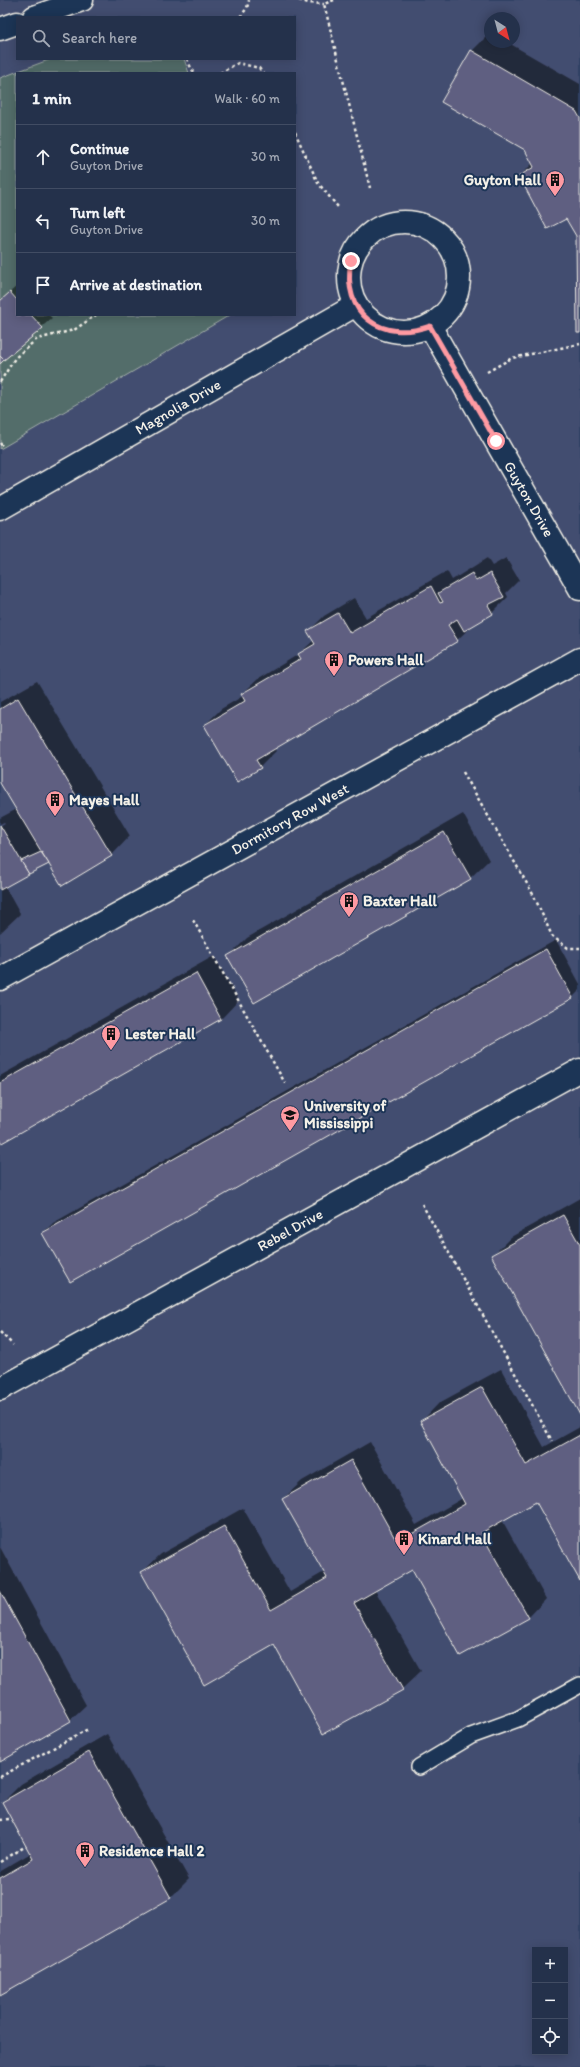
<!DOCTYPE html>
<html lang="en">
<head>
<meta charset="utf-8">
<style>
  :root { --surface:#24314b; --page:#2c3952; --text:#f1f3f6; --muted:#a3a9b5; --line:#414c63 }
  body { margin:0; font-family:Itim,sans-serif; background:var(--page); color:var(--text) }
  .controls { position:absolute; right:12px; bottom:12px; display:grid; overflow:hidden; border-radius:0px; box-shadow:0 2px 10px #0003 }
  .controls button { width:36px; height:36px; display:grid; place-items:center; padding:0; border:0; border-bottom:1px solid var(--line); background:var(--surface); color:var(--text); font:20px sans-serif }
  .compass { position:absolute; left:484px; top:12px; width:36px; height:36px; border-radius:50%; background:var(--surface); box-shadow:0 2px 10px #0003; rotate:144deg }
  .stop { position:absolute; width:12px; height:12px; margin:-9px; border:3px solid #ff9aa2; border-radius:50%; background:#fff }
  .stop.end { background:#ff9aa2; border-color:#fff; box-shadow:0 1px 4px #0008 }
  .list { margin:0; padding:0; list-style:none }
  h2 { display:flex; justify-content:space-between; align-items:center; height:52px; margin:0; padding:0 16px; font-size:17px }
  h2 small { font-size:13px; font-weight:400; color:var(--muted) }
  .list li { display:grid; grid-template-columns:26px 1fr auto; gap:12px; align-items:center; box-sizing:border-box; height:64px; padding:0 16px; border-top:1px solid var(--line) }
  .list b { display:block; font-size:15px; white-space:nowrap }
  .list p { margin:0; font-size:13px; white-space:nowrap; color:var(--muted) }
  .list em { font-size:13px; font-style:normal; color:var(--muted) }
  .icon { flex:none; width:22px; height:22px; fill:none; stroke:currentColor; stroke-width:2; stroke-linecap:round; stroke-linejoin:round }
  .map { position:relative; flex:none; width:580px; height:2067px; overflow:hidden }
  .search { position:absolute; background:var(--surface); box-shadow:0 2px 10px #0003; left:16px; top:16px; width:280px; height:44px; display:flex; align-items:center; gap:10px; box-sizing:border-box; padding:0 14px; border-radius:0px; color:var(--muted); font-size:15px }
  .panel { position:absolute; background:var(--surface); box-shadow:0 2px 10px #0003; left:16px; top:72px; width:280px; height:244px; border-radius:0px }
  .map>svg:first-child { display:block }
</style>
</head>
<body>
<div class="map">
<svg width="580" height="2067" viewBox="0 0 580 2067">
  <rect width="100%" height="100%" fill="#304164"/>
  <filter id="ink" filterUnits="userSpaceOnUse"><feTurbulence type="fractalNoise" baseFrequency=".025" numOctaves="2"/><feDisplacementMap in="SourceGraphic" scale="8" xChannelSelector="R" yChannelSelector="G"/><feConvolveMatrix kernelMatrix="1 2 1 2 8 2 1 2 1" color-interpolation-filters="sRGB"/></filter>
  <g filter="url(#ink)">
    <path fill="#424d6f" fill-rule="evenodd" d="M0,0H580V2067H0ZM17,17H295V59H17ZM490,18H514V42H490ZM17,73H295V315H17ZM535,1950H565V2052H535Z"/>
    <polygon fill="#536d6b" stroke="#a4afaa" points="51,59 184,59 189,73 17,73 17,315 230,315 0,449 0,78"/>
    <g fill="#0007">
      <polygon points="490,33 490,42 507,42 580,84 580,332 577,236 566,217 520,176 533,163 472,51"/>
      <polygon points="17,286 17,315 49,315 52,318 0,363 0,301"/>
      <polygon points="487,558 492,566 506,558 519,580 506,593 508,597 492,613 473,625 457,640 274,748 276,751 260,767 237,780 205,725 221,709 243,696 242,694 258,679 299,654 314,640 309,631 324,616 354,598 366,618 447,571 452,580"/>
      <polygon points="37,681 130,836 112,855 62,885 49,862 5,887 20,914 0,933 0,826 5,823 4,822 0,824 0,818 17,809 0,781 0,702"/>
      <polygon points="463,814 489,860 470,878 228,957 247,938"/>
      <polygon points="556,940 580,984 580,990 573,997 70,1280 43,1233 53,1223"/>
      <polygon points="214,956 239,1000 221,1019 0,1143 0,1076"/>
      <polygon points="580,1198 580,1413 492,1256 511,1237"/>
      <polygon points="501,1369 544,1447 580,1427 580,1579 536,1500 502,1520 546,1599 528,1618 413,1569 375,1590 421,1671 402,1689 274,1644 142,1572 161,1554 243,1508 290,1592 324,1572 283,1499 302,1481 370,1442 416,1525 463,1498 421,1422 439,1403"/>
      <polygon points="0,1547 86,1705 70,1720 0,1761"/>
      <polygon points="107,1734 189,1879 171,1897 0,1994 0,1871 31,1853 3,1802 21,1784"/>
    </g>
    <g fill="#5e5e81" stroke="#f4f1e8">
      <polygon points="471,50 576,111 580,118 580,333 577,333 576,236 566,219 547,229 519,176 534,167 525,150 441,102"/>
      <polygon points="10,292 17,300 17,315 31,315 43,328 4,360 0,356 0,301"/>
      <polygon points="0,356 4,360 0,364"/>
      <polygon points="472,573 476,581 490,573 504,597 488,605 493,614 464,631 457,619 448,625 458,641 256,760 261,768 237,782 204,725 245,701 241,694 301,659 298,654 315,644 307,631 338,613 350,633 431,586 440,603 443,602 438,593"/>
      <polygon points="18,698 112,856 62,886 0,783 0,709"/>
      <polygon points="0,825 29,874 0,890"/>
      <polygon points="444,832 471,879 254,1003 227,956"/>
      <polygon points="41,852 49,864 29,874 21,861"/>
      <polygon points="546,949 573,998 70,1282 42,1233"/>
      <polygon points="196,973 221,1019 0,1144 0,1083"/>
      <polygon points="563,1215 580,1245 580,1415 491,1255"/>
      <polygon points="482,1387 526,1465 580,1435 580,1581 536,1502 481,1533 529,1618 460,1656 412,1570 354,1603 403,1690 323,1734 274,1645 204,1685 141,1572 224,1526 271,1610 327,1578 282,1499 351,1460 397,1542 465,1504 420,1421"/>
      <polygon points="0,1591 71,1721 0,1762"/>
      <polygon points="89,1752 171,1898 0,1995 0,1878 33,1859 2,1802"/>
    </g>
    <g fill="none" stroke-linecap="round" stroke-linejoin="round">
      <defs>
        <polyline id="lane" points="419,1767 471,1736 518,1719 580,1685"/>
        <g id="street">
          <circle cx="404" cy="277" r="55"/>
          <polyline points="430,326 580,589"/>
          <polyline points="0,509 356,305"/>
          <polyline points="0,979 580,659"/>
          <polyline points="0,1389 580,1070"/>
        </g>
        <g id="secondary">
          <polyline points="34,17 82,0"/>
          <polyline points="0,29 17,23"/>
        </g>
      </defs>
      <use href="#lane" stroke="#f4f1e8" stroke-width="18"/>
      <use href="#street" stroke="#f4f1e8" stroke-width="25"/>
      <use href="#secondary" stroke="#f4f1e8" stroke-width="25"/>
      <g stroke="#f4f1e8" stroke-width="2.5" stroke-dasharray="3 3" stroke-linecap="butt">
        <polyline points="299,0 308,3 324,4"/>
        <polyline points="334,0 324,4 370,188"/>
        <polyline points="240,17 247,8 249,0"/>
        <polyline points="187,59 192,70 196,73"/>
        <polyline points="220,73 238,63 259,68 263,73"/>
        <polyline points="295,132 318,183 338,207"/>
        <polyline points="487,372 512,358 580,344"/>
        <polyline points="0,382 15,358 37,339 74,330 96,315"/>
        <polyline points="0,443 3,447"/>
        <polyline points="463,772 534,896 552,936 568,948 580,948"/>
        <polyline points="193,920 285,1083"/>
        <polyline points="422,1204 552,1441"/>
        <polyline points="0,1332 13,1345"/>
        <polyline points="0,1777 88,1729"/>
        <polyline points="0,1820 9,1819"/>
        <polyline points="0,1862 26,1846"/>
      </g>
      <use href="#lane" stroke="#1d3557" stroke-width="15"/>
      <use href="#street" stroke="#1d3557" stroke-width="22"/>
      <use href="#secondary" stroke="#1d3557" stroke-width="22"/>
    </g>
  </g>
  <g fill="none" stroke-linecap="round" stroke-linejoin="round" filter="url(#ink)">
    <path stroke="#ff9aa2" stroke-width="5" d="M351,261C341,314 381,343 430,326L496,441"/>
  </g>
  <defs>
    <symbol id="building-pin" viewBox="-11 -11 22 30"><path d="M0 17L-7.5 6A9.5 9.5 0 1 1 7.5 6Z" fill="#ff9aa2" stroke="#1d3557"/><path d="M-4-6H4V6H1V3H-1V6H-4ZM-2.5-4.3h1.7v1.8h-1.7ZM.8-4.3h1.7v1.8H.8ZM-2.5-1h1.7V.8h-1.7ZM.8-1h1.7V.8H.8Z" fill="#111"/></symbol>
    <symbol id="university-pin" viewBox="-11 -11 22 30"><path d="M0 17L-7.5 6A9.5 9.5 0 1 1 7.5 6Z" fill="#ff9aa2" stroke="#1d3557"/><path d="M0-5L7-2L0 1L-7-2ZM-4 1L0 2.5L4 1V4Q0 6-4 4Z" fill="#111"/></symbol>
  </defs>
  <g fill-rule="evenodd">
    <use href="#building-pin" x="544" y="169" width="22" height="30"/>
    <use href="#building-pin" x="323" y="649" width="22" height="30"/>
    <use href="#building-pin" x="44" y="789" width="22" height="30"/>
    <use href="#building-pin" x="338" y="890" width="22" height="30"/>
    <use href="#building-pin" x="100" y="1023" width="22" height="30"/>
    <use href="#university-pin" x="279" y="1104" width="22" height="30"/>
    <use href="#building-pin" x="393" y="1528" width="22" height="30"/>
    <use href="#building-pin" x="74" y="1840" width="22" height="30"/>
  </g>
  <g text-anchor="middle" stroke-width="4" stroke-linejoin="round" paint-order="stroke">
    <g font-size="15" font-weight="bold" fill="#f4f1e8" stroke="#1d3557" text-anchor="start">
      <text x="541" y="185" text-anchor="end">Guyton Hall</text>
      <text x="348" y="665">Powers Hall</text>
      <text x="69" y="805">Mayes Hall</text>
      <text x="363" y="906">Baxter Hall</text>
      <text x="125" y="1039">Lester Hall</text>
      <text x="304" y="1111">University of<tspan x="304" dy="17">Mississippi</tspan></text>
      <text x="418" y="1544">Kinard Hall</text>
      <text x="99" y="1856">Residence Hall 2</text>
    </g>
    <g font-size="15" fill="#f4f1e8" stroke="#1d3557">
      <text transform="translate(178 407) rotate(-30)" y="5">Magnolia Drive</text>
      <text transform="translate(529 499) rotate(60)" y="5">Guyton Drive</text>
      <text transform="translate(290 819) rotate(-29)" y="5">Dormitory Row West</text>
      <text transform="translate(290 1230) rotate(-29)" y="5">Rebel Drive</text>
    </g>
  </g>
</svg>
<div class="controls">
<button>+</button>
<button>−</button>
<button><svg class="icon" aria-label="locate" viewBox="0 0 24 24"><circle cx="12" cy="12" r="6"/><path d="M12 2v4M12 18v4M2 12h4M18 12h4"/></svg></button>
</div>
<svg class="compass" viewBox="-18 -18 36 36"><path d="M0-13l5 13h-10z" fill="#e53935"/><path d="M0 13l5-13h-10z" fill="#a3a9b5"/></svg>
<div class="stop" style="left:496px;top:441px"></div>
<div class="stop end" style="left:351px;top:261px"></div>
<div class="search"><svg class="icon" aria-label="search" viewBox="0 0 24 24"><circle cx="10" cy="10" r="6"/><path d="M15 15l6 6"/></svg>Search here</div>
<section class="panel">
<h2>1 min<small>Walk · 60 m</small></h2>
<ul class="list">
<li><svg class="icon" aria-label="ahead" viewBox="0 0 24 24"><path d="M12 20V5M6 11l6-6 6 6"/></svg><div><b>Continue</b><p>Guyton Drive</p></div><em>30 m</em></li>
<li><svg class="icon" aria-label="left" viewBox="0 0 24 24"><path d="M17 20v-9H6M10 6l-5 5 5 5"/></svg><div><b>Turn left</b><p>Guyton Drive</p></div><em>30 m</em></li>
<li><svg class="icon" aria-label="arrive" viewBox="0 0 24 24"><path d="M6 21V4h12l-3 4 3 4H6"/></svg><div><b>Arrive at destination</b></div></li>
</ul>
</section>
</div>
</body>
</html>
